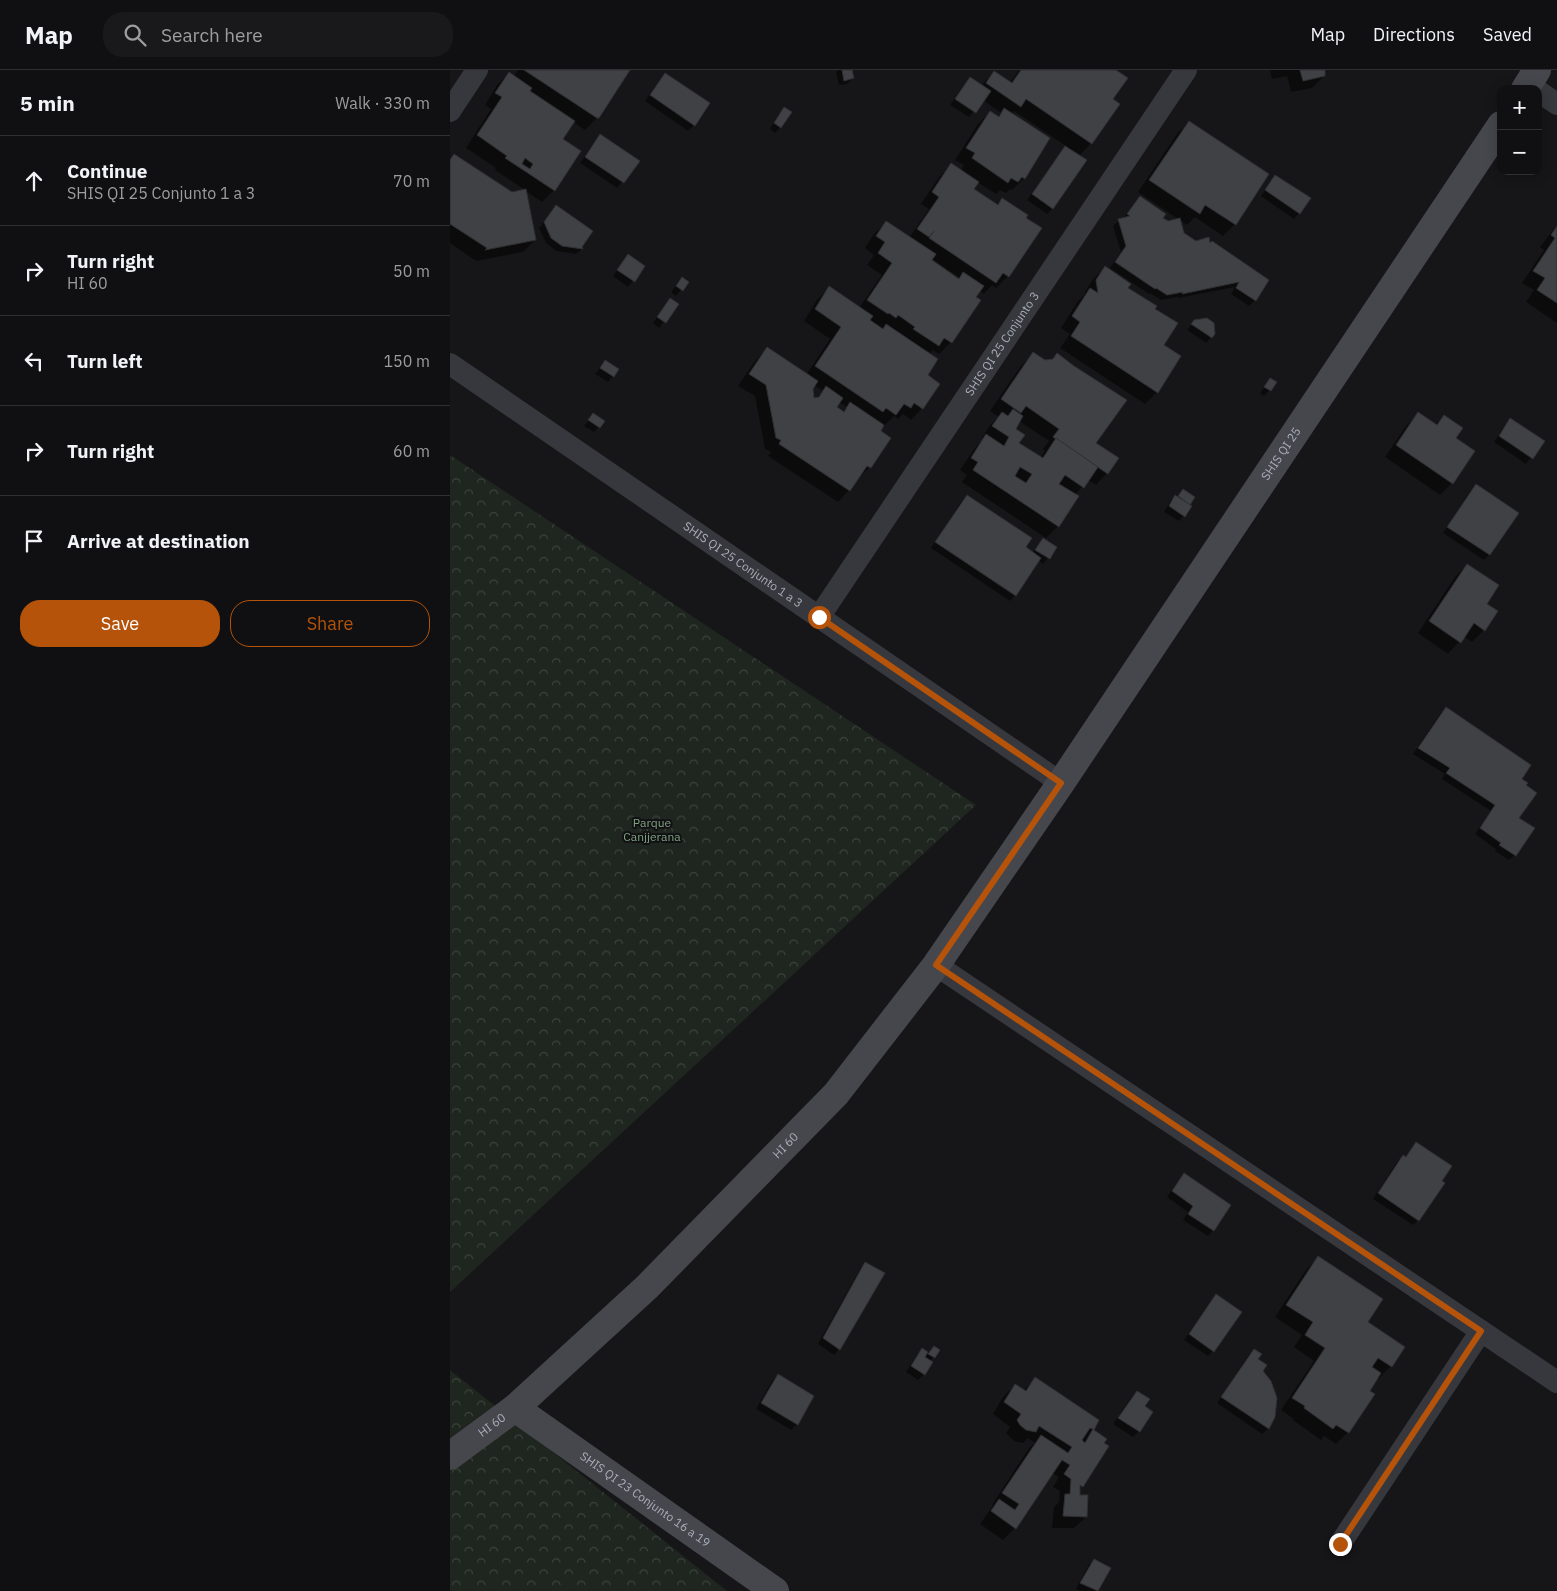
<!DOCTYPE html>
<html lang="en">
<head>
<meta charset="utf-8">
<style>
  :root { --surface:#101012; --page:#19191b; --text:#f1f3f6; --muted:#9c9d9f; --line:#303032; --accent:#b45309 }
  body { margin:0; font-family:"IBM Plex Sans",sans-serif; background:var(--page); color:var(--text) }
  .controls { position:absolute; right:15px; top:15px; display:grid; overflow:hidden; border-radius:10px; box-shadow:0 2px 12px #0003 }
  .controls button { width:45px; height:45px; display:grid; place-items:center; padding:0; border:0; border-bottom:1px solid var(--line); background:var(--surface); color:var(--text); font:25px sans-serif }
  .stop { position:absolute; width:15px; height:15px; margin:-11px; border:4px solid #b45309; border-radius:50%; background:#fff }
  .stop.end { background:#b45309; border-color:#fff; box-shadow:0 1px 5px #0008 }
  .list { margin:0; padding:0; list-style:none }
  h2 { display:flex; justify-content:space-between; align-items:center; height:65px; margin:0; padding:0 20px; font-size:21px }
  h2 small { font-size:16px; font-weight:400; color:var(--muted) }
  .list li { display:grid; grid-template-columns:32px 1fr auto; gap:15px; align-items:center; box-sizing:border-box; height:90px; padding:0 20px; border-top:1px solid var(--line) }
  .list b { display:block; font-size:19px; white-space:nowrap }
  .list p { margin:0; font-size:16px; white-space:nowrap; color:var(--muted) }
  .list em { font-size:16px; font-style:normal; color:var(--muted) }
  .actions { display:flex; gap:10px; padding:15px 20px }
  .actions a { flex:1; padding:11px 0; border:1px solid var(--accent); border-radius:20px; text-align:center; font-size:18px; color:var(--accent) }
  .actions .main { background:var(--accent); color:#fff }
  .icon { flex:none; width:28px; height:28px; fill:none; stroke:currentColor; stroke-width:2; stroke-linecap:round; stroke-linejoin:round }
  .map { position:relative; flex:none; width:1107px; height:1521px; overflow:hidden }
  header { display:flex; align-items:center; gap:30px; box-sizing:border-box; height:70px; padding:0 25px; background:var(--surface); border-bottom:1px solid var(--line) }
  header strong { font-size:24px }
  nav { display:flex; gap:28px; margin-inline-start:auto; font-size:18px }
  .search { width:350px; height:45px; background:var(--page); display:flex; align-items:center; gap:12px; box-sizing:border-box; padding:0 18px; border-radius:20px; color:var(--muted); font-size:19px }
  main { display:flex }
  aside { flex:1; background:var(--surface) }
  .map>svg:first-child { display:block }
</style>
</head>
<body>
<header>
<strong>Map</strong>
<div class="search"><svg class="icon" aria-label="search" viewBox="0 0 24 24"><circle cx="10" cy="10" r="6"/><path d="M15 15l6 6"/></svg>Search here</div>
<nav><a>Map</a><a>Directions</a><a>Saved</a></nav>
</header>
<main>
<aside>
<h2>5 min<small>Walk · 330 m</small></h2>
<ul class="list">
<li><svg class="icon" aria-label="ahead" viewBox="0 0 24 24"><path d="M12 20V5M6 11l6-6 6 6"/></svg><div><b>Continue</b><p>SHIS QI 25 Conjunto 1 a 3</p></div><em>70 m</em></li>
<li><svg class="icon" aria-label="right" viewBox="0 0 24 24"><path d="M7 20v-9h11M14 6l5 5-5 5"/></svg><div><b>Turn right</b><p>HI 60</p></div><em>50 m</em></li>
<li><svg class="icon" aria-label="left" viewBox="0 0 24 24"><path d="M17 20v-9H6M10 6l-5 5 5 5"/></svg><div><b>Turn left</b></div><em>150 m</em></li>
<li><svg class="icon" aria-label="right" viewBox="0 0 24 24"><path d="M7 20v-9h11M14 6l5 5-5 5"/></svg><div><b>Turn right</b></div><em>60 m</em></li>
<li><svg class="icon" aria-label="arrive" viewBox="0 0 24 24"><path d="M6 21V4h12l-3 4 3 4H6"/></svg><div><b>Arrive at destination</b></div></li>
</ul>
<div class="actions"><a class="main">Save</a><a>Share</a></div>
</aside>
<div class="map">
<svg width="1107" height="1521" viewBox="0 0 1107 1521">
  <defs>
    <pattern id="park-crowns" width="20" height="18" patternUnits="userSpaceOnUse" patternTransform="scale(1.25)"><rect width="20" height="18" fill="#1e261f"/><path d="M2 6a3 3 0 1 1 6 0M12 15a3 3 0 1 1 6 0" fill="none" stroke="#3c433d"/></pattern>
  </defs>
  <rect width="100%" height="100%" fill="#161618"/>
  <g fill="url(#park-crowns)">
    <polygon points="0,385 526,735 0,1222"/>
    <polygon points="0,1300 277,1521 0,1521"/>
  </g>
  <g fill="#0007" fill-rule="evenodd">
    <polygon points="68,0 178,0 148,47 135,60 123,52 111,69 104,120 92,132 76,121 85,170 73,182 26,191 0,173 0,90 4,86 62,123 75,120 45,100 46,98 16,78 41,39 35,35 47,15 59,3 64,6"/>
    <polygon points="389,0 401,0 403,8 397,14 389,15 386,2"/>
    <path d="M569,0H664L662,29L641,73L629,86L603,138L597,144L577,130L610,83L616,76L564,41L561,44L574,108L562,120L560,119L556,123L550,120L546,124L527,112L522,119L546,135L553,129L558,206L546,218L542,215L534,224L529,220L501,272L489,284L483,280L479,284L472,338L461,350L453,344L448,349L444,346L434,356L432,355L420,397L407,409L399,420L388,432L318,386L321,382L315,379L305,326L288,316L305,291L317,279L356,305L380,269L354,251L367,230L379,218L409,238L432,205L417,195L424,185L415,178L424,164L436,153L459,168L479,139L471,134L490,106L501,95L511,101L514,95L505,90L528,54L540,42L547,47L551,43L533,30L519,47L500,35L515,14L520,8L531,16L544,2L560,13ZM482,159H487L482,166L479,164ZM482,189L510,208L508,209L480,190ZM364,315L373,321L364,330L361,319ZM389,332L397,337L392,342L385,337Z"/>
    <polygon points="820,0 874,0 874,6 862,18 841,22 837,6 822,9"/>
    <polygon points="215,5 244,55 238,61 195,31 210,10"/>
    <polygon points="334,39 331,57 325,63 320,59 329,44"/>
    <polygon points="739,52 785,154 773,166 745,147 737,155 688,122 727,64"/>
    <polygon points="150,66 188,91 167,118 130,93 144,72"/>
    <polygon points="825,106 849,143 844,149 811,126"/>
    <polygon points="690,127 712,148 733,164 746,172 760,175 805,230 799,236 781,224 785,217 728,228 728,227 711,230 700,223 699,224 660,198 671,182 663,156 669,150 673,149"/>
    <polygon points="106,137 132,179 126,184 106,181 96,173 89,158"/>
    <polygon points="1107,155 1107,253 1076,232 1084,220 1072,213 1094,180 1090,177"/>
    <polygon points="178,186 194,196 178,217 163,206"/>
    <polygon points="655,198 677,218 704,239 712,275 707,322 695,334 610,278 620,264 611,258 628,231 635,224 635,222 643,209"/>
    <polygon points="232,209 237,213 226,226 221,222"/>
    <polygon points="220,230 227,234 209,258 203,253 215,235"/>
    <polygon points="745,251 761,267 756,273 737,260"/>
    <path d="M583,284L595,291H601L607,284L657,403L646,415L638,410L625,425L608,456L596,468L512,412L517,405L510,400L525,378L533,369L532,368L540,355L549,347L540,341L571,296ZM569,351L599,371L593,379L595,381L590,388L568,374L564,359Z"/>
    <polygon points="155,292 163,306 158,312 145,304"/>
    <polygon points="820,309 820,320 814,326 810,323"/>
    <polygon points="144,344 149,357 144,362 134,356"/>
    <polygon points="968,344 985,355 994,346 1004,368 1002,413 990,425 935,387 956,356"/>
    <polygon points="1060,350 1093,371 1076,394 1044,372 1055,355"/>
    <polygon points="1026,416 1067,443 1039,485 1034,490 993,463 1020,421"/>
    <polygon points="733,420 744,428 734,446 729,451 714,442 720,432"/>
    <polygon points="517,426 574,478 582,483 593,470 605,478 593,494 588,490 565,525 560,531 481,478 511,432"/>
    <polygon points="1017,495 1035,534 1034,560 1022,572 1014,566 998,584 968,563 1005,507"/>
    <polygon points="996,638 1070,709 1065,785 1059,790 1045,781 1046,779 1025,764 1041,741 992,709 995,704 963,684 990,644"/>
    <polygon points="966,1073 968,1150 963,1155 923,1129 947,1092 953,1086 955,1088"/>
    <polygon points="734,1105 763,1160 758,1166 733,1150 738,1142 717,1127 728,1111"/>
    <polygon points="868,1188 916,1253 953,1278 941,1296 929,1308 927,1307 898,1362 886,1374 874,1366 871,1370 843,1350 844,1349 831,1340 864,1291 844,1277 852,1265 825,1247 856,1200"/>
    <polygon points="416,1194 389,1279 384,1285 368,1274 410,1199"/>
    <polygon points="766,1226 763,1281 758,1286 734,1270 761,1231"/>
    <polygon points="484,1277 489,1280 480,1291 474,1304 468,1310 456,1302 467,1285 472,1279 478,1283"/>
    <polygon points="804,1280 824,1347 818,1359 812,1364 767,1333 798,1286"/>
    <polygon points="328,1306 347,1354 341,1360 306,1339 322,1311"/>
    <polygon points="585,1309 647,1351 642,1360 652,1373 657,1377 628,1420 636,1447 624,1458 602,1458 604,1437 609,1432 610,1421 603,1417 609,1407 602,1403 565,1458 553,1470 530,1454 543,1436 542,1435 579,1378 585,1373 578,1368 573,1373 564,1371 556,1363 560,1357 543,1344 553,1327 565,1315 573,1321"/>
    <polygon points="687,1322 694,1337 689,1361 683,1367 663,1354 681,1328"/>
    <polygon points="644,1490 659,1498 647,1521 630,1521 626,1519 638,1496"/>
  </g>
  <g fill="#404145" stroke="#303034" fill-rule="evenodd">
    <polygon points="74,0 180,0 149,48 147,48"/>
    <polygon points="392,0 402,0 404,8 394,11"/>
    <polygon points="571,0 666,0 678,8 663,29 670,34 642,74 576,29 571,37 536,13 544,1 562,13"/>
    <polygon points="850,0 875,0 875,6 853,11"/>
    <path d="M59,2L82,18L80,21L125,51L113,69L131,81L105,121L55,88L57,86L27,65L52,27L45,23ZM75,88L83,94L80,99L72,94Z"/>
    <polygon points="215,3 260,33 245,56 200,25"/>
    <polygon points="520,7 541,21 526,43 505,29"/>
    <polygon points="334,37 342,42 331,58 324,53"/>
    <polygon points="554,38 600,68 575,109 572,107 568,112 561,108 558,113 522,88 525,83 516,78 540,41 549,47"/>
    <polygon points="739,51 819,104 786,155 755,135 750,144 699,110"/>
    <polygon points="150,64 190,91 174,113 135,87"/>
    <polygon points="615,76 637,90 603,139 582,124"/>
    <polygon points="4,84 62,122 76,119 86,170 35,180 37,178 0,154 0,90"/>
    <polygon points="501,93 529,112 524,119 548,135 552,128 578,145 576,148 592,158 559,207 553,203 546,213 479,168 484,161 479,167 467,159 489,127 482,122"/>
    <polygon points="825,105 861,128 850,144 815,120"/>
    <polygon points="690,126 716,144 713,148 718,151 730,148 734,163 746,171 759,167 760,173 762,171 819,210 806,231 786,218 789,212 732,224 733,222 717,225 706,218 705,219 665,192 676,176 668,149 680,146 677,144"/>
    <polygon points="106,135 143,161 132,177 133,179 112,176 101,168 94,152"/>
    <polygon points="436,151 486,184 482,190 509,209 513,202 534,216 526,227 531,230 502,273 494,268 489,276 463,259 465,257 448,245 446,248 439,243 438,244 417,230 442,193 428,183 435,172 426,166"/>
    <polygon points="1107,156 1107,233 1087,220 1095,208 1083,201 1105,168 1101,165"/>
    <polygon points="178,184 195,196 185,212 167,200"/>
    <polygon points="655,196 681,214 678,218 707,236 705,239 728,253 714,275 731,286 708,323 621,266 630,252 622,246 640,218 648,223 646,210"/>
    <polygon points="232,207 239,212 233,221 226,216"/>
    <polygon points="379,216 423,246 420,250 433,259 436,254 488,289 478,305 490,314 473,339 464,333 461,338 454,334 446,345 436,338 433,342 365,296 391,257 365,239"/>
    <polygon points="220,228 229,234 216,253 207,247"/>
    <polygon points="757,248 764,253 765,264 762,268 741,254 744,250"/>
    <polygon points="317,277 368,311 363,319 364,328 369,327 376,316 393,328 387,337 394,342 400,332 434,355 431,361 441,368 421,398 417,396 400,421 329,374 331,370 326,368 316,315 299,304"/>
    <polygon points="583,282 595,290 603,289 607,283 624,296 677,330 646,373 669,388 658,404 603,367 609,359 576,336 571,343 551,329"/>
    <polygon points="155,290 169,299 164,307 150,298"/>
    <polygon points="820,308 827,312 821,321 814,317"/>
    <path d="M563,339L573,346L566,359L575,365L569,373L593,388L606,368L648,397L634,418L615,405L609,414L629,426L609,457L523,400L528,392L521,388L536,364L554,376L559,367L542,356L552,342L558,346ZM570,397L582,404L576,413L565,406Z"/>
    <polygon points="968,342 987,355 994,345 1013,358 1006,368 1025,381 1003,414 946,375"/>
    <polygon points="143,343 155,351 150,358 138,350"/>
    <polygon points="1060,348 1095,371 1083,389 1049,366"/>
    <polygon points="1026,414 1069,443 1040,485 997,457"/>
    <polygon points="733,419 745,427 740,435 728,426"/>
    <polygon points="517,425 582,468 576,477 591,488 566,526 485,472"/>
    <polygon points="725,425 742,436 735,447 719,436"/>
    <polygon points="593,468 607,477 600,489 585,480"/>
    <polygon points="1017,494 1049,515 1037,534 1048,541 1035,561 1024,553 1011,573 979,551"/>
    <polygon points="996,637 1081,695 1072,709 1078,713 1076,715 1087,723 1069,748 1085,758 1066,786 1049,775 1051,773 1030,758 1045,735 996,703 1000,698 968,678"/>
    <polygon points="966,1072 1002,1096 992,1111 995,1113 969,1151 928,1123 953,1085 956,1087"/>
    <polygon points="734,1103 781,1135 764,1161 738,1144 743,1136 722,1121"/>
    <polygon points="868,1186 933,1229 918,1252 955,1277 942,1297 928,1288 922,1297 931,1303 920,1321 925,1324 899,1363 886,1355 883,1359 854,1338 855,1336 842,1328 875,1278 855,1265 863,1252 836,1235"/>
    <polygon points="415,1192 435,1203 390,1280 373,1268"/>
    <polygon points="766,1224 792,1242 764,1282 739,1264"/>
    <polygon points="484,1276 490,1280 485,1288 478,1284"/>
    <polygon points="472,1278 478,1282 475,1287 483,1292 475,1305 461,1296"/>
    <polygon points="804,1279 812,1284 808,1289 817,1295 813,1301 821,1311 827,1328 825,1347 819,1359 771,1327"/>
    <polygon points="328,1304 364,1326 348,1355 311,1333"/>
    <path d="M585,1307L649,1350L644,1360L657,1369L654,1373L659,1376L633,1417L630,1415V1425H638L637,1447L613,1446L615,1424H620L621,1409L614,1404L620,1395L612,1390L566,1459L541,1441L549,1429L565,1440L569,1434L552,1423L591,1365L618,1383L622,1377L589,1356L586,1362L576,1360L570,1355L567,1350L571,1344L554,1332L565,1314L576,1321ZM640,1358L643,1359L635,1373L632,1370Z"/>
    <polygon points="687,1321 700,1329 695,1336 703,1342 690,1362 668,1348"/>
    <polygon points="644,1489 661,1498 648,1521 630,1513"/>
  </g>
  <g fill="none" stroke-linecap="round" stroke-linejoin="round">
    <g stroke="#37383d" stroke-width="22">
      <polyline points="1088,21 1107,34"/>
      <polyline points="0,41 27,0"/>
      <path id="s1" d="M0,294L611,713"/>
      <path id="s2" d="M369,547L736,0"/>
      <polyline points="486,895 1107,1312"/>
      <polyline points="890,1474 1031,1261"/>
    </g>
    <g stroke="#45474d" stroke-width="28">
      <polyline points="1075,19 1087,0"/>
      <path id="s3" d="M65,1338L325,1521"/>
      <path id="s4" d="M0,1386L65,1338L197,1217L386,1024L486,895L611,713L1051,55"/>
    </g>
  </g>
  <g fill="none" stroke-linecap="round" stroke-linejoin="round">
    <polyline stroke="#b45309" stroke-width="6" points="369,547 611,713 486,895 1031,1261 890,1474"/>
  </g>
  <g text-anchor="middle" stroke-width="4" stroke-linejoin="round" paint-order="stroke">
    <g font-size="12" fill="#a8adb8" stroke="#111113">
      <text dy="4" stroke="none"><textPath href="#s2" startOffset="329">SHIS QI 25 Conjunto 3</textPath></text>
      <text dy="4" stroke="none"><textPath href="#s4" startOffset="1310">SHIS QI 25</textPath></text>
      <text dy="4" stroke="none"><textPath href="#s1" startOffset="355">SHIS QI 25 Conjunto 1 a 3</textPath></text>
      <text dy="4" stroke="none"><textPath href="#s4" startOffset="458">HI 60</textPath></text>
      <text dy="4" stroke="none"><textPath href="#s4" startOffset="52">HI 60</textPath></text>
      <text dy="4" stroke="none"><textPath href="#s3" startOffset="159">SHIS QI 23 Conjunto 16 a 19</textPath></text>
    </g>
    <g font-size="12" fill="#7fa381" stroke="#111113">
      <text x="202" y="757">Parque<tspan x="202" dy="14">Canjjerana</tspan></text>
    </g>
  </g>
</svg>
<div class="controls">
<button>+</button>
<button>−</button>
</div>
<div class="stop" style="left:369px;top:547px"></div>
<div class="stop end" style="left:890px;top:1474px"></div>
</div>
</main>
</body>
</html>
